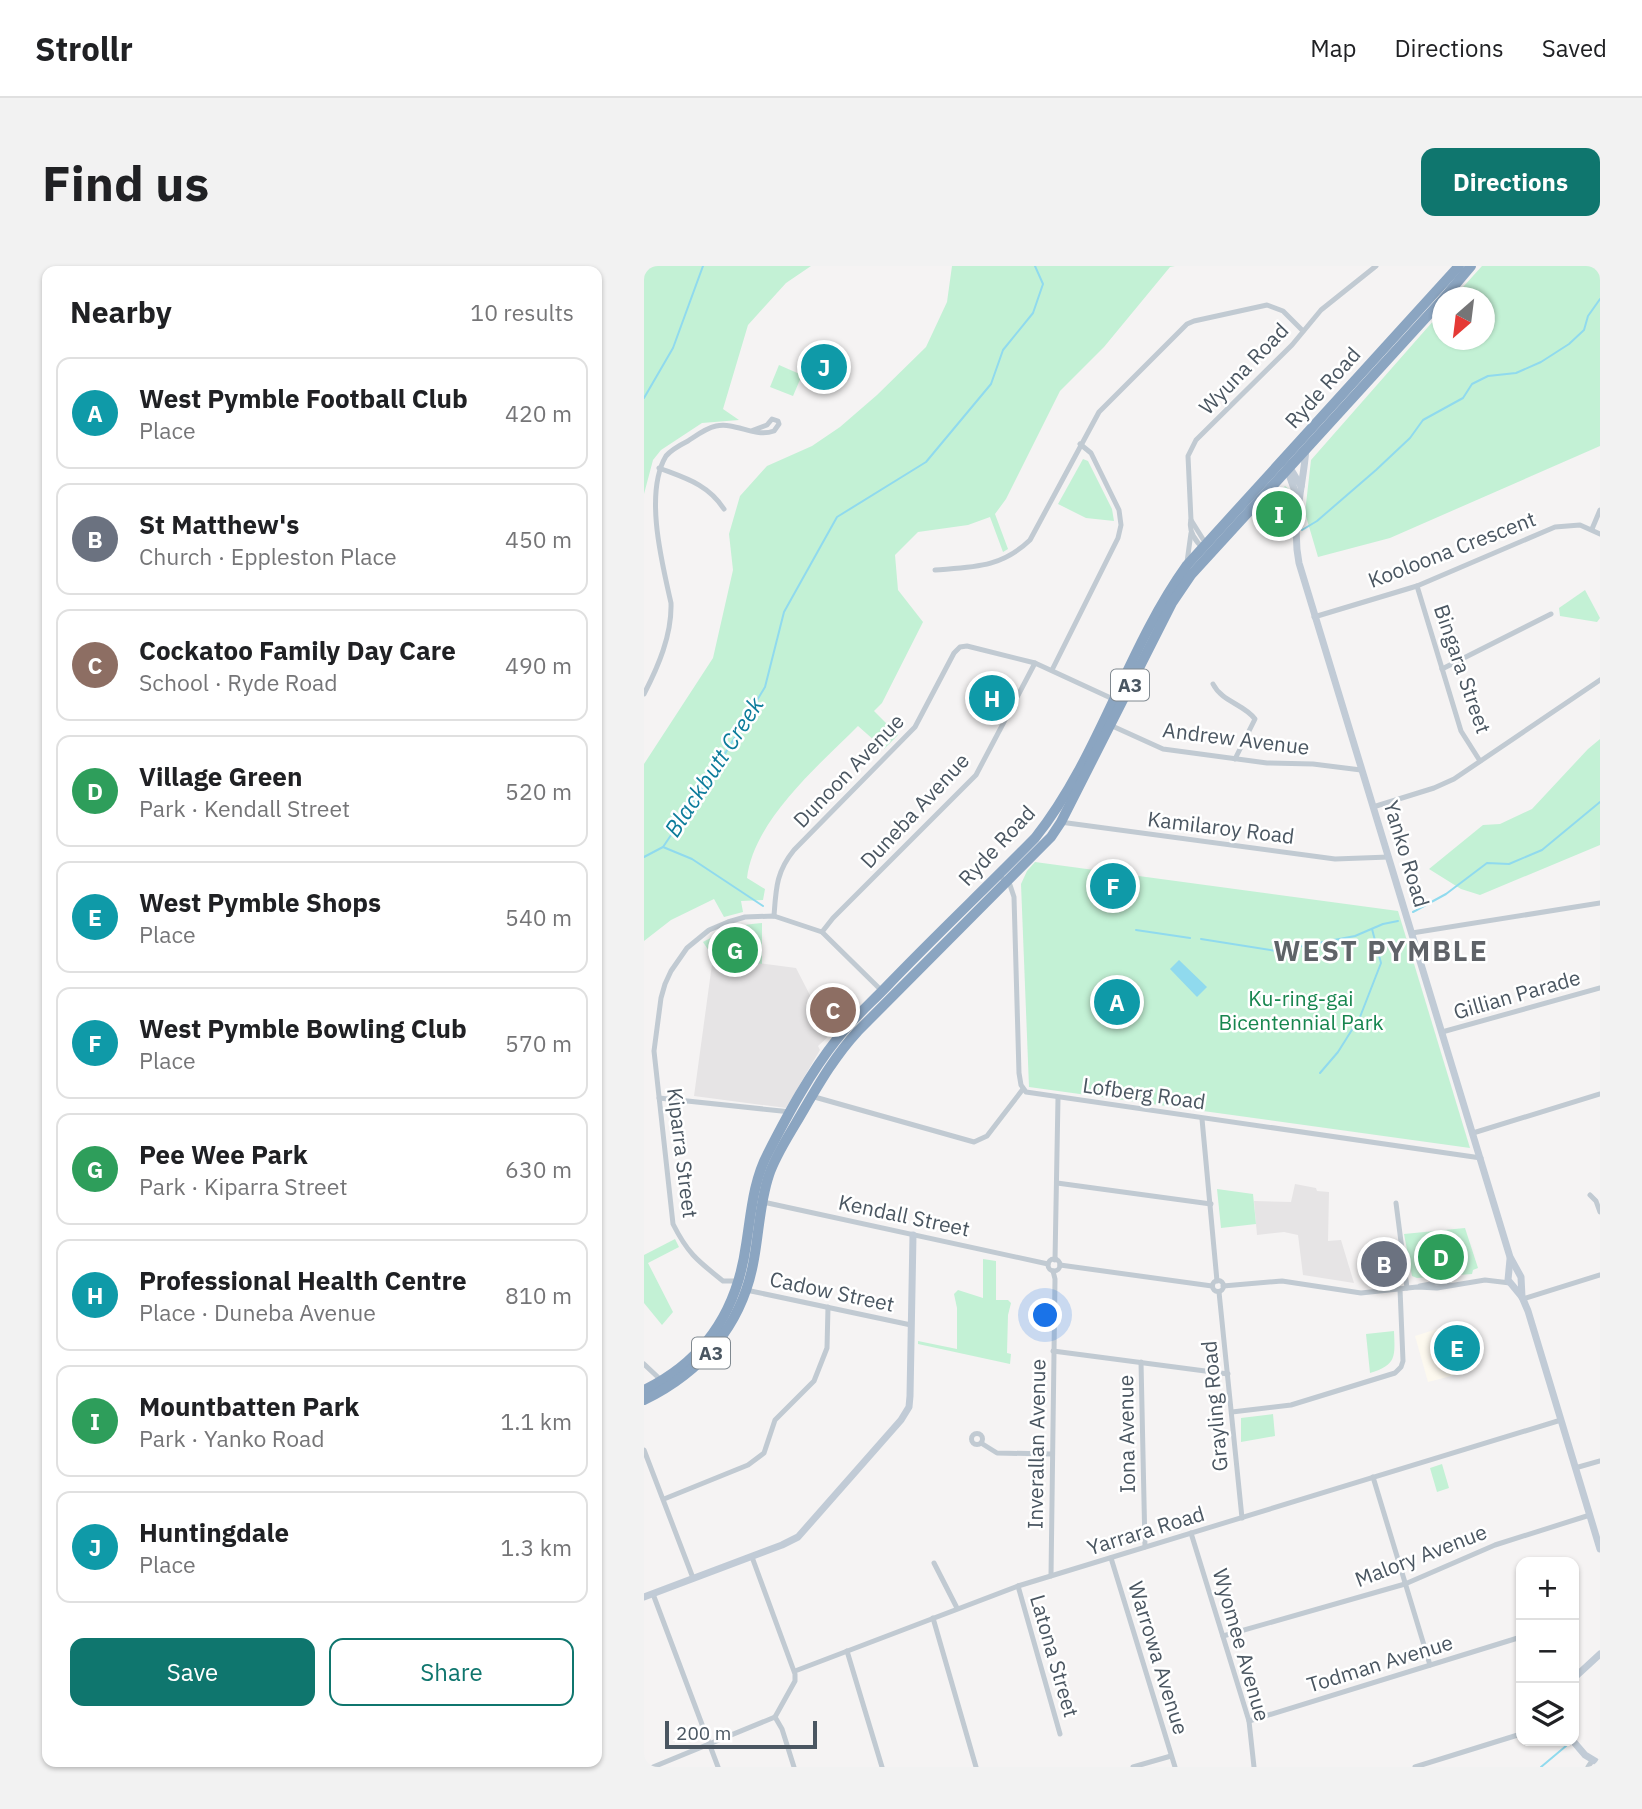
<!DOCTYPE html>
<html lang="en">
<head>
<meta charset="utf-8">
<style>
  :root { --surface:#fff; --page:#f2f2f2; --text:#202124; --muted:#757577; --line:#e0e0e0; --accent:#0f766e }
  body { margin:0; font-family:"IBM Plex Sans",sans-serif; background:var(--page); color:var(--text) }
  .controls { position:absolute; right:21px; bottom:21px; display:grid; overflow:hidden; border-radius:14px; box-shadow:0 2px 5px #0004 }
  .controls button { width:63px; height:63px; display:grid; place-items:center; padding:0; border:0; border-bottom:2px solid var(--line); background:var(--surface); color:var(--text); font:35px sans-serif }
  .compass { position:absolute; left:788px; top:21px; width:63px; height:63px; border-radius:50%; background:var(--surface); box-shadow:0 2px 5px #0004; rotate:208deg }
  .scale { position:absolute; left:21px; bottom:18px; width:152px; box-sizing:border-box; padding-left:7px; border:4px solid #4a5661; border-top:0; font-size:19px; line-height:24px; white-space:nowrap; color:#4a5661; -webkit-text-stroke:5px #fff; paint-order:stroke }
  .you { position:absolute; left:402px; top:1050px; width:24px; height:24px; margin:-18px; border:5px solid #fff; border-radius:50%; background:#1a73e8; box-shadow:0 0 0 10px #1a73e833 }
  .badge { display:grid; place-items:center; width:46px; height:46px; border-radius:50%; background:var(--accent); color:#fff; font-size:23px; font-weight:700 }
  .pin { position:absolute; translate:-50% -50%; border:4px solid #fff; box-shadow:0 2px 7px #0006 }
  .list { margin:0; padding:0; list-style:none }
  h2 { display:flex; justify-content:space-between; align-items:center; height:91px; margin:0; padding:0 28px; font-size:30px }
  h2 small { font-size:23px; font-weight:400; color:var(--muted) }
  .list li { display:grid; grid-template-columns:46px 1fr auto; gap:21px; align-items:center; box-sizing:border-box; height:112px; margin:0 14px 14px; padding:0 14px; border:2px solid var(--line); border-radius:14px }
  .list b { display:block; font-size:26px; white-space:nowrap }
  .list p { margin:0; font-size:23px; white-space:nowrap; color:var(--muted) }
  .list em { font-size:23px; font-style:normal; color:var(--muted) }
  .actions { display:flex; gap:14px; padding:21px 28px }
  .actions a { flex:1; padding:16px 0; border:2px solid var(--accent); border-radius:14px; text-align:center; font-size:24px; color:var(--accent) }
  .actions .main { background:var(--accent); color:#fff }
  .icon { flex:none; width:38px; height:38px; fill:none; stroke:currentColor; stroke-width:2; stroke-linecap:round; stroke-linejoin:round }
  .map { position:relative; flex:none; width:956px; height:1501px; overflow:hidden; border-radius:14px }
  header { display:flex; align-items:center; gap:42px; box-sizing:border-box; height:98px; padding:0 35px; background:var(--surface); border-bottom:2px solid var(--line) }
  header strong { font-size:33px }
  nav { display:flex; gap:38px; margin-inline-start:auto; font-size:24px }
  .intro { display:flex; align-items:center; justify-content:space-between; box-sizing:border-box; height:168px; padding:0 42px }
  h1 { margin:0; font-size:49px }
  .button { padding:18px 32px; border-radius:14px; background:var(--accent); color:#fff; font-size:24px; font-weight:700 }
  main { display:flex; gap:42px; padding:0 42px }
  aside { flex:1; background:var(--surface); border-radius:14px; box-shadow:0 2px 5px #0004 }
  .map>svg:first-child { display:block }
</style>
</head>
<body>
<header>
<strong>Strollr</strong>
<nav><a>Map</a><a>Directions</a><a>Saved</a></nav>
</header>
<div class="intro"><h1>Find us</h1><a class="button">Directions</a></div>
<main>
<aside>
<h2>Nearby<small>10 results</small></h2>
<ul class="list">
<li><span class="badge" style="background:#0f9aa8">A</span><div><b>West Pymble Football Club</b><p>Place</p></div><em>420 m</em></li>
<li><span class="badge" style="background:#6b7280">B</span><div><b>St Matthew's</b><p>Church · Eppleston Place</p></div><em>450 m</em></li>
<li><span class="badge" style="background:#8d6e63">C</span><div><b>Cockatoo Family Day Care</b><p>School · Ryde Road</p></div><em>490 m</em></li>
<li><span class="badge" style="background:#2e9e5b">D</span><div><b>Village Green</b><p>Park · Kendall Street</p></div><em>520 m</em></li>
<li><span class="badge" style="background:#0f9aa8">E</span><div><b>West Pymble Shops</b><p>Place</p></div><em>540 m</em></li>
<li><span class="badge" style="background:#0f9aa8">F</span><div><b>West Pymble Bowling Club</b><p>Place</p></div><em>570 m</em></li>
<li><span class="badge" style="background:#2e9e5b">G</span><div><b>Pee Wee Park</b><p>Park · Kiparra Street</p></div><em>630 m</em></li>
<li><span class="badge" style="background:#0f9aa8">H</span><div><b>Professional Health Centre</b><p>Place · Duneba Avenue</p></div><em>810 m</em></li>
<li><span class="badge" style="background:#2e9e5b">I</span><div><b>Mountbatten Park</b><p>Park · Yanko Road</p></div><em>1.1 km</em></li>
<li><span class="badge" style="background:#0f9aa8">J</span><div><b>Huntingdale</b><p>Place</p></div><em>1.3 km</em></li>
</ul>
<div class="actions"><a class="main">Save</a><a>Share</a></div>
</aside>
<div class="map">
<svg width="956" height="1501" viewBox="0 0 956 1501">
  <rect width="100%" height="100%" fill="#f5f3f3"/>
  <polygon fill="#fdf9ef" points="815,1056 830,1104 784,1116 771,1070"/>
  <g fill="#e6e4e5">
    <polygon points="69,691 152,702 170,737 164,742 185,770 174,780 176,784 142,842 50,830"/>
    <polygon points="651,918 672,922 673,925 685,926 684,975 697,974 710,1017 659,1009 654,969 640,966 613,969 610,935 647,936"/>
  </g>
  <g fill="#c3f1d5">
    <polygon points="0,0 167,0 142,17 104,59 79,143 95,154 58,157 17,184 9,194 0,228"/>
    <path d="M308,0H531L526,1L460,81L416,125L362,233L351,248L364,283L359,286L346,251L324,259L274,266L251,289L254,324L279,356L238,437L230,445L254,469L240,483L214,460C174,500 110,554 103,612L121,623L119,634L97,635L99,646L80,651L70,633L27,654L0,675V498L69,392L89,304L85,268L96,230L123,200L168,180L196,161L233,129L282,81L303,36Z"/>
    <polygon points="838,0 956,0 956,180 746,272 674,291 661,247 667,194 798,45 799,74 841,74 841,32 810,31"/>
    <polygon points="135,99 158,109 149,130 126,121"/>
    <polygon points="439,193 444,195 468,243 470,255 442,252 414,238"/>
    <path d="M641,220L646,224L639,275C635,260 630,240 610,249Z"/>
    <polygon points="941,324 956,352 953,356 916,350 915,342"/>
    <polygon points="956,473 956,579 836,629 817,623 785,603 839,559 856,558 888,543 944,483"/>
    <polygon points="391,596 754,645 826,882 385,821 377,618 383,605"/>
    <path d="M118,657V698L69,691L59,676C79,665 96,658 118,657Z"/>
    <polygon points="573,923 609,928 612,958 577,962"/>
    <polygon points="821,962 834,1002 829,1004 828,1008 773,1012 768,1010 760,968"/>
    <polygon points="31,973 35,981 4,997 29,1046 18,1059 0,1037 0,989"/>
    <polygon points="339,993 352,995 352,1034 364,1034 367,1037 364,1049 363,1087 367,1088 366,1098 274,1078 274,1075 313,1083 313,1042 310,1028 314,1024 339,1032"/>
    <path d="M750,1065C751,1090 753,1099 726,1107L722,1068Z"/>
    <polygon points="629,1148 631,1170 597,1176 597,1152"/>
    <polygon points="798,1198 805,1222 793,1226 786,1202"/>
  </g>
  <polygon fill="#90daee" points="535,694 563,721 553,731 526,703"/>
  <g fill="none" stroke-linecap="round" stroke-linejoin="round">
    <g stroke="#90daee" stroke-width="2">
      <polyline points="0,132 29,82 59,0"/>
      <polyline points="658,264 673,255 732,204 766,172 779,154 819,132 828,118 844,110 872,107 897,96 925,78 940,64 944,50 956,33"/>
      <polyline points="19,581 48,593 119,640"/>
      <polyline points="0,591 19,581 73,501 121,421 140,346 193,251 282,196 347,118 359,84 389,47 399,18 391,0"/>
      <polyline points="769,646 802,628 843,597 865,598 898,584 956,536"/>
      <polyline points="492,664 546,672"/>
      <polyline points="557,673 632,685 711,670 739,658 754,655"/>
      <polyline points="676,807 694,786 716,751 737,697 728,663"/>
      <polyline points="897,1501 922,1480"/>
    </g>
    <g stroke="#c1cad2" stroke-width="5">
      <path d="M15,202C41,212 64,218 80,243"/>
      <polyline points="547,254 562,278"/>
      <polyline points="948,263 956,244"/>
      <path d="M560,283C552,276 544,265 547,254L544,190L552,174L648,79L677,44L732,0"/>
      <polyline points="543,296 547,267"/>
      <path d="M291,304C329,301 357,302 386,274L455,146L543,58L550,55L623,39L639,45L659,65"/>
      <polyline points="773,320 817,465 836,495"/>
      <polyline points="670,351 773,320 911,261 936,259 956,268"/>
      <polyline points="798,403 907,348"/>
      <polyline points="408,404 474,272 477,259 475,244 447,187 436,178"/>
      <path d="M569,418C578,436 600,438 611,453L591,493"/>
      <path d="M0,428C14,401 28,369 27,337C18,297 0,227 22,190C28,183 36,179 44,175C53,169 62,162 72,160C93,156 110,172 130,165L135,158L134,155L128,153L123,159L107,165"/>
      <polyline points="466,459 519,483 623,497 669,498 717,504"/>
      <polyline points="729,541 790,522 810,513 956,414"/>
      <polyline points="416,556 691,593 745,591"/>
      <polyline points="354,608 366,619 370,631 375,807 377,819 382,826 837,892"/>
      <path d="M130,650C132,623 132,606 150,584L271,461L310,387L316,381L323,380L391,397L469,433"/>
      <polyline points="178,666 189,652 332,509 391,397"/>
      <polyline points="768,667 956,637"/>
      <polyline points="798,766 956,722"/>
      <polyline points="167,830 330,876 343,870 379,823"/>
      <polyline points="15,832 147,846"/>
      <polyline points="558,853 573,1015"/>
      <polyline points="829,867 956,828"/>
      <polyline points="413,917 567,938"/>
      <polyline points="946,929 952,935 956,946"/>
      <polyline points="119,936 404,998"/>
      <polyline points="752,937 763,1022"/>
      <circle cx="410" cy="999" r="6"/>
      <polyline points="411,994 414,832"/>
      <polyline points="416,999 568,1020"/>
      <circle cx="574" cy="1020" r="5.5"/>
      <path d="M93,1015H79C54,995 44,988 29,958L10,785L17,732L21,718L27,705L43,682L65,664L84,656L101,651L130,650L178,666L238,725"/>
      <polyline points="579,1020 638,1015 717,1027 773,1021 793,1022 841,1014 866,1017"/>
      <polyline points="776,1020 792,1017 804,1017"/>
      <polyline points="102,1024 267,1059"/>
      <polyline points="575,1026 598,1252"/>
      <polyline points="879,1033 956,1009"/>
      <polyline points="409,1085 584,1108"/>
      <polyline points="497,1096 501,1281"/>
      <polyline points="0,1098 18,1115"/>
      <polyline points="588,1146 647,1139 751,1107 757,1101 759,1095 756,1023"/>
      <circle cx="333" cy="1173" r="5.5"/>
      <polyline points="337,1177 353,1187 408,1188"/>
      <polyline points="0,1184 49,1312"/>
      <polyline points="931,1202 956,1195"/>
      <polyline points="729,1211 786,1399"/>
      <polyline points="20,1233 104,1199 120,1187 131,1154 170,1115 183,1082 184,1041"/>
      <polyline points="547,1267 605,1455 610,1501"/>
      <polyline points="108,1291 151,1408 151,1415 131,1451"/>
      <polyline points="467,1292 531,1501"/>
      <polyline points="290,1297 313,1342"/>
      <polyline points="407,1310 411,1013 409,1005"/>
      <polyline points="374,1320 416,1468"/>
      <polyline points="9,1328 74,1501"/>
      <polyline points="289,1352 332,1501"/>
      <polyline points="579,1370 761,1318 851,1279 946,1249"/>
      <polyline points="203,1385 238,1501"/>
      <polyline points="151,1405 374,1320 917,1154"/>
      <polyline points="131,1451 138,1463 150,1501"/>
      <polyline points="605,1455 877,1371"/>
      <polyline points="9,1501 131,1451"/>
      <polyline points="489,1501 527,1490"/>
      <polyline points="771,1501 877,1468"/>
      <polyline points="944,1501 948,1495"/>
    </g>
    <g stroke="#c1cbd6" stroke-width="7">
      <path d="M662,183C659,222 647,258 655,297L866,991L877,1011L878,1031"/>
      <polyline points="640,194 654,234"/>
      <polyline points="643,197 657,220"/>
      <polyline points="866,993 864,1014 878,1031 884,1045 956,1283"/>
      <polyline points="0,1331 138,1279 154,1271 257,1154 265,1141 266,1130 269,969"/>
      <polyline points="930,1412 956,1388"/>
      <polyline points="929,1475 941,1489 956,1498"/>
    </g>
    <g stroke="#8ba5c1" stroke-width="10">
      <polyline points="800,32 827,0"/>
      <path d="M0,1124C60,1095 93,1045 102,979C107,948 109,915 124,887C144,848 166,807 193,773C208,753 227,737 244,719C292,669 342,622 391,572C456,490 482,384 543,299L815,0"/>
      <path d="M0,1134C58,1106 99,1058 110,993C115,966 116,935 125,909C131,891 142,874 152,857C171,825 188,793 214,765L407,571L417,556L528,337L547,309L799,33"/>
    </g>
  </g>
  <g text-anchor="middle" stroke-width="5" stroke-linejoin="round" paint-order="stroke">
    <g fill="#fff" stroke="#808990" stroke-width="2">
      <rect x="467" y="403.5" width="38" height="31" rx="5"/>
      <rect x="48" y="1071.5" width="38" height="31" rx="5"/>
    </g>
    <g font-size="19" font-weight="bold" fill="#4a5661">
      <text x="486" y="426">A3</text>
      <text x="67" y="1094">A3</text>
    </g>
    <g font-size="21" fill="#4a5661" stroke="#fff">
      <text transform="translate(600 103) rotate(-46)" y="7">Wyuna Road</text>
      <text transform="translate(679 122) rotate(-48)" y="7">Ryde Road</text>
      <text transform="translate(808 284) rotate(-21)" y="7">Kooloona Crescent</text>
      <text transform="translate(818 403) rotate(71)" y="7">Bingara Street</text>
      <text transform="translate(592 473) rotate(7)" y="7">Andrew Avenue</text>
      <text transform="translate(205 505) rotate(-46)" y="7">Dunoon Avenue</text>
      <text transform="translate(271 545) rotate(-47)" y="7">Duneba Avenue</text>
      <text transform="translate(577 562) rotate(7)" y="7">Kamilaroy Road</text>
      <text transform="translate(353 580) rotate(-47)" y="7">Ryde Road</text>
      <text transform="translate(762 588) rotate(73)" y="7">Yanko Road</text>
      <text transform="translate(873 729) rotate(-16)" y="7">Gillian Parade</text>
      <text transform="translate(500 828) rotate(8)" y="7">Lofberg Road</text>
      <text transform="translate(38 887) rotate(83)" y="7">Kiparra Street</text>
      <text transform="translate(260 950) rotate(12)" y="7">Kendall Street</text>
      <text transform="translate(188 1026) rotate(12)" y="7">Cadow Street</text>
      <text transform="translate(571 1140) rotate(-95)" y="7">Grayling Road</text>
      <text transform="translate(483 1168) rotate(-91)" y="7">Iona Avenue</text>
      <text transform="translate(393 1178) rotate(-89)" y="7">Inverallan Avenue</text>
      <text transform="translate(502 1265) rotate(-17)" y="7">Yarrara Road</text>
      <text transform="translate(777 1290) rotate(-21)" y="7">Malory Avenue</text>
      <text transform="translate(597 1379) rotate(74)" y="7">Wyomee Avenue</text>
      <text transform="translate(410 1390) rotate(74)" y="7">Latona Street</text>
      <text transform="translate(514 1392) rotate(73)" y="7">Warrowa Avenue</text>
      <text transform="translate(736 1398) rotate(-17)" y="7">Todman Avenue</text>
    </g>
    <g font-size="21" fill="#17864f" stroke="#fff">
      <text x="657" y="740">Ku-ring-gai<tspan x="657" dy="24">Bicentennial Park</tspan></text>
    </g>
    <g font-size="23" font-style="italic" fill="#0c7c9b" stroke="#fff">
      <text transform="translate(70 501) rotate(-57)" y="8">Blackbutt Creek</text>
    </g>
    <g font-size="28" font-weight="bold" letter-spacing="2" fill="#5f6368" stroke="#fff">
      <text x="737" y="695">WEST PYMBLE</text>
    </g>
  </g>
</svg>
<div class="controls">
<button>+</button>
<button>−</button>
<button><svg class="icon" aria-label="layers" viewBox="0 0 24 24"><path d="M12 4l9 5-9 5-9-5zM3 14l9 5 9-5"/></svg></button>
</div>
<svg class="compass" viewBox="-18 -18 36 36"><path d="M0-13l5 13h-10z" fill="#e53935"/><path d="M0 13l5-13h-10z" fill="#757577"/></svg>
<div class="scale">200 m</div>
<div class="you"></div>
<div class="pin badge" style="left:473px;top:736px;background:#0f9aa8">A</div>
<div class="pin badge" style="left:740px;top:998px;background:#6b7280">B</div>
<div class="pin badge" style="left:189px;top:744px;background:#8d6e63">C</div>
<div class="pin badge" style="left:797px;top:991px;background:#2e9e5b">D</div>
<div class="pin badge" style="left:813px;top:1082px;background:#0f9aa8">E</div>
<div class="pin badge" style="left:469px;top:620px;background:#0f9aa8">F</div>
<div class="pin badge" style="left:91px;top:684px;background:#2e9e5b">G</div>
<div class="pin badge" style="left:348px;top:432px;background:#0f9aa8">H</div>
<div class="pin badge" style="left:635px;top:248px;background:#2e9e5b">I</div>
<div class="pin badge" style="left:180px;top:101px;background:#0f9aa8">J</div>
</div>
</main>
</body>
</html>
